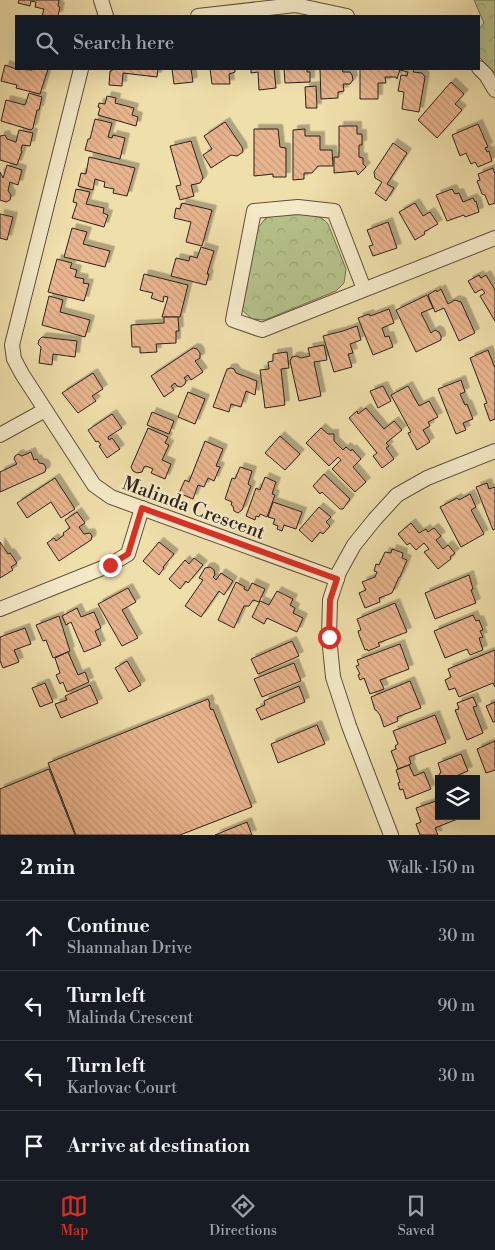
<!DOCTYPE html>
<html lang="en">
<head>
<meta charset="utf-8">
<style>
  :root { --surface:#171b24; --page:#20242c; --text:#f1f3f6; --muted:#9ea1a6; --line:#363941; --accent:#d93025 }
  body { margin:0; font-family:"Libre Bodoni",serif; background:var(--page); color:var(--text) }
  .controls { position:absolute; right:15px; bottom:15px; display:grid; overflow:hidden; border-radius:0px; box-shadow:0 5px 20px #0002 }
  .controls button { width:45px; height:45px; display:grid; place-items:center; padding:0; border:0; border-bottom:1px solid var(--line); background:var(--surface); color:var(--text); font:25px sans-serif }
  .stop { position:absolute; width:15px; height:15px; margin:-11px; border:4px solid #d93025; border-radius:50%; background:#fff }
  .stop.end { background:#d93025; border-color:#fff; box-shadow:0 1px 5px #0008 }
  .list { margin:0; padding:0; list-style:none }
  h2 { display:flex; justify-content:space-between; align-items:center; height:65px; margin:0; padding:0 20px; font-size:21px }
  h2 small { font-size:16px; font-weight:400; color:var(--muted) }
  .list li { display:grid; grid-template-columns:32px 1fr auto; gap:15px; align-items:center; box-sizing:border-box; height:70px; padding:0 20px; border-top:1px solid var(--line) }
  .list b { display:block; font-size:19px; white-space:nowrap }
  .list p { margin:0; font-size:16px; white-space:nowrap; color:var(--muted) }
  .list em { font-size:16px; font-style:normal; color:var(--muted) }
  .icon { flex:none; width:28px; height:28px; fill:none; stroke:currentColor; stroke-width:2; stroke-linecap:round; stroke-linejoin:round }
  .map { position:relative; flex:none; width:495px; height:835px; overflow:hidden }
  .search { position:absolute; background:var(--surface); box-shadow:0 5px 20px #0002; left:15px; right:15px; top:15px; height:55px; display:flex; align-items:center; gap:12px; box-sizing:border-box; padding:0 18px; border-radius:0px; color:var(--muted); font-size:19px }
  .sheet { height:345px; background:var(--surface) }
  nav { display:flex; justify-content:space-around; align-items:center; box-sizing:border-box; height:70px; border-top:1px solid var(--line); background:var(--surface); font-size:14px; color:var(--muted) }
  nav a { display:grid; justify-items:center; gap:2px }
  nav .on { color:var(--accent) }
  .map>svg:first-child { display:block }
</style>
</head>
<body>
<div class="map">
<svg width="495" height="835" viewBox="0 0 495 835">
  <defs>
    <pattern id="park-crowns" width="20" height="18" patternUnits="userSpaceOnUse" patternTransform="scale(1.25)"><rect width="20" height="18" fill="#b6c28b"/><path d="M2 6a3 3 0 1 1 6 0M12 15a3 3 0 1 1 6 0" fill="none" stroke="#9da677"/></pattern>
    <pattern id="building-back-hatch" width="6" height="6" patternUnits="userSpaceOnUse" patternTransform="scale(1.25)"><rect width="6" height="6" fill="#e9b58e"/><path d="M-1 5l2 2M0 0l6 6M5-1l2 2" fill="none" stroke="#c89b7a"/></pattern>
    <filter id="shadow"><feDropShadow dx="4.5" dy="-4.5" stdDeviation="0" flood-color="#0004"/></filter>
  </defs>
  <rect width="100%" height="100%" fill="#efdfab"/>
  <filter id="stains"><feTurbulence type="fractalNoise" baseFrequency=".004" numOctaves="4"/><feColorMatrix values="0 0 0 0 .2 0 0 0 0 .09 0 0 0 0 .02 0 0 0 .5 -.17"/></filter>
  <radialGradient id="worn" r=".72"><stop offset=".6" stop-color="#630" stop-opacity="0"/><stop offset="1" stop-color="#630" stop-opacity=".3"/></radialGradient>
  <g fill="url(#park-crowns)" stroke="#727252">
    <polygon points="474,0 495,0 495,73 479,57 479,29 484,23"/>
    <path d="M274,213C292,213 316,209 328,224L346,269L344,283L336,291L265,320L252,319L241,309L258,228L265,219Z"/>
  </g>
  <g fill="url(#building-back-hatch)" stroke="#2d2118" filter="url(#shadow)">
    <polygon points="19,0 59,0 58,6 60,7 58,16 42,16 44,9 35,7 36,2 31,1 30,6 18,3"/>
    <polygon points="5,65 16,69 32,70 32,69 48,69 40,94 16,88 17,85 1,81"/>
    <polygon points="112,69 158,69 157,77 123,73 122,86 109,85 110,71 112,71"/>
    <polygon points="172,69 191,69 193,82 174,84"/>
    <polygon points="210,69 235,69 235,72 229,74 230,84 212,84"/>
    <polygon points="251,69 274,69 276,88 259,90 258,72 251,73"/>
    <polygon points="284,69 307,69 307,72 310,72 310,82 285,83"/>
    <polygon points="320,69 342,69 343,72 350,72 352,75 353,80 350,84 343,84 344,91 338,92 338,98 321,99"/>
    <polygon points="360,69 400,69 397,79 396,77 385,77 386,83 378,83 378,99 360,99"/>
    <polygon points="400,69 414,69 413,72 422,73 425,77 419,112 402,109 404,92 398,91 401,75 407,76 408,72 400,70"/>
    <polygon points="451,82 464,94 455,104 462,110 437,138 418,120"/>
    <polygon points="316,86 317,108 306,108 305,87"/>
    <polygon points="29,93 42,97 39,110 37,110 33,128 31,130 1,121 6,100 25,105"/>
    <polygon points="107,96 116,98 115,103 134,108 132,115 138,117 136,126 98,115 100,108 98,107 99,103 105,104"/>
    <polygon points="95,119 112,123 108,137 112,138 113,135 125,138 120,159 85,150 88,139 90,139"/>
    <polygon points="225,122 242,147 243,152 237,156 231,155 211,168 203,155 212,149 204,136"/>
    <polygon points="478,124 488,147 485,148 487,152 489,151 492,161 478,167 475,162 471,164 466,153 460,156 452,135"/>
    <polygon points="339,126 357,126 357,134 362,134 362,145 359,145 359,157 363,158 363,164 366,167 358,175 356,171 334,173 334,157 339,157"/>
    <polygon points="254,129 278,129 280,147 286,148 286,177 273,177 273,174 254,176"/>
    <polygon points="305,129 305,136 320,136 320,150 332,150 333,166 318,166 312,173 304,173 304,179 293,180 293,130"/>
    <polygon points="19,130 33,133 30,146 22,145 21,151 22,151 17,165 0,160 0,136 5,135 7,139 16,142"/>
    <polygon points="191,141 203,178 200,183 191,185 194,196 180,200 176,186 181,185 170,146"/>
    <polygon points="393,143 407,153 387,184 394,188 386,201 375,193 382,182 375,178 374,172"/>
    <polygon points="89,157 135,168 127,196 113,193 114,189 104,187 105,182 95,179 93,190 78,186 81,173 86,174"/>
    <polygon points="7,165 22,170 18,185 10,182 8,191 11,195 10,200 6,202 0,200 0,172 3,178"/>
    <polygon points="493,168 495,174 495,203 489,205 485,195 482,194 477,181 480,180 478,174"/>
    <polygon points="76,189 90,192 86,204 104,208 103,213 108,215 104,227 72,218 77,203 73,202"/>
    <polygon points="452,189 455,194 459,193 463,202 473,198 475,202 476,201 479,212 465,217 464,215 447,221 436,195"/>
    <polygon points="182,203 212,210 202,246 186,242 191,222 174,218 176,208 180,209"/>
    <polygon points="415,203 423,216 430,212 438,224 424,232 425,234 415,240 399,212"/>
    <polygon points="0,214 13,217 7,240 0,238"/>
    <polygon points="388,222 397,248 373,256 369,246 373,245 367,230"/>
    <polygon points="72,228 87,232 83,244 110,251 105,267 64,257"/>
    <polygon points="201,247 214,251 207,274 209,274 206,285 171,276 176,258 189,261 190,256 197,258"/>
    <polygon points="57,259 72,263 70,268 77,270 75,277 84,279 83,283 89,284 84,301 48,292"/>
    <polygon points="144,274 188,285 180,317 162,317 168,297 164,296 163,302 151,298 153,293 140,290"/>
    <polygon points="479,275 481,278 486,275 495,290 495,321 480,296 485,293 482,289 475,293 468,281"/>
    <polygon points="441,289 448,304 455,300 461,302 475,333 459,341 444,308 435,312 428,295 436,290 437,292"/>
    <polygon points="427,295 433,308 421,313 431,333 435,330 439,332 441,336 441,340 416,352 396,310"/>
    <polygon points="49,296 63,300 60,312 90,320 85,337 42,325"/>
    <polygon points="389,309 394,323 382,328 385,337 389,336 393,347 373,355 358,318 369,314 370,316"/>
    <polygon points="164,317 178,317 179,331 176,331 176,343 156,344 157,352 140,353 140,347 132,347 131,325 164,323"/>
    <polygon points="357,326 361,340 350,344 353,353 348,354 352,367 334,372 323,336 343,331"/>
    <polygon points="42,337 77,341 75,357 53,354 52,365 39,363 41,347 38,344 39,340"/>
    <polygon points="324,345 327,360 314,362 321,396 299,401 290,361 292,357 297,356 301,358 310,356 308,348"/>
    <polygon points="193,348 197,349 200,353 200,358 195,361 203,372 191,380 188,375 184,378 186,380 185,384 181,387 177,386 175,383 171,386 174,390 164,397 151,376"/>
    <polygon points="488,350 495,368 495,419 490,421 484,404 487,403 470,358"/>
    <polygon points="287,352 289,368 281,369 285,405 265,408 260,370 269,369 268,362 273,361 273,354"/>
    <polygon points="231,368 234,369 236,373 257,381 255,395 246,391 241,407 231,404 229,412 213,407 227,369"/>
    <polygon points="93,373 103,389 92,396 96,401 78,413 62,393"/>
    <polygon points="461,380 465,392 460,394 465,405 467,404 473,419 463,423 466,430 456,434 438,389"/>
    <polygon points="383,386 391,401 378,408 370,391"/>
    <polygon points="408,386 419,406 429,401 438,417 428,422 430,426 423,430 430,442 417,450 408,433 411,432 391,395"/>
    <polygon points="188,392 205,399 195,424 178,417"/>
    <polygon points="366,408 384,429 394,421 402,430 386,443 389,446 386,448 394,459 382,468 373,456 377,453 349,418 357,411 358,414"/>
    <polygon points="152,412 174,421 169,434 147,425"/>
    <polygon points="112,414 122,428 108,437 109,440 112,438 120,449 107,458 99,446 101,445 98,441 96,442 88,430"/>
    <polygon points="148,428 168,437 165,443 169,445 162,460 171,464 165,479 151,473 153,469 146,466 144,467 142,472 137,473 133,471 131,467"/>
    <polygon points="321,428 328,434 334,434 334,441 343,450 346,447 351,451 352,449 361,459 353,467 366,482 355,492 332,469 341,460 338,457 329,466 306,443"/>
    <polygon points="280,436 300,454 285,470 265,453"/>
    <polygon points="205,441 223,449 216,466 220,467 214,481 208,478 204,487 198,485 193,499 179,493 185,480 189,482"/>
    <polygon points="31,452 34,460 37,459 39,463 44,464 46,468 45,472 0,492 0,472 17,464 14,459 15,456 18,454 22,456"/>
    <polygon points="240,467 252,471 248,484 251,486 242,510 238,513 234,511 233,506 231,505 232,502 225,499 232,478 235,479"/>
    <polygon points="324,474 350,499 343,509 340,509 322,492 320,494 313,486"/>
    <polygon points="265,477 276,482 272,494 275,495 267,517 260,514 259,517 256,516 255,520 246,516 256,488 260,490"/>
    <polygon points="55,478 75,509 61,518 51,502 27,518 17,503"/>
    <polygon points="487,483 489,489 495,487 495,529 493,530 476,487"/>
    <polygon points="470,494 476,507 471,510 484,534 461,547 440,507 457,498 459,500"/>
    <polygon points="273,502 302,512 296,529 284,525 282,531 277,529 278,526 273,524 275,519 268,517"/>
    <polygon points="319,507 331,517 326,522 330,526 323,534 320,532 312,542 299,530"/>
    <polygon points="77,512 85,523 79,527 84,534 90,533 92,536 91,540 59,561 47,543 54,538 56,541 64,535 63,533 70,528 65,520"/>
    <polygon points="411,523 419,533 426,529 428,532 434,528 441,536 436,540 443,549 448,545 455,553 450,557 451,559 438,569 424,552 429,549 424,543 416,550 410,543 407,545 398,534"/>
    <polygon points="0,542 8,554 10,553 17,563 11,567 13,570 0,578"/>
    <polygon points="159,542 174,554 163,567 164,568 159,575 143,561"/>
    <polygon points="392,549 403,553 402,558 407,560 400,577 399,577 392,593 379,598 380,602 365,608 359,593 366,590 362,582 375,577 377,572 374,571 376,564 379,565 385,552 391,553"/>
    <polygon points="194,558 203,565 188,583 186,581 180,589 169,579 185,560 189,564"/>
    <polygon points="210,567 214,570 215,575 213,577 216,580 221,573 233,581 224,595 219,591 201,617 185,606 203,580 199,578 205,568"/>
    <polygon points="469,575 473,589 471,590 476,603 435,619 425,593"/>
    <polygon points="236,582 245,587 244,589 248,591 252,583 265,589 259,602 253,600 249,606 244,606 234,628 218,620"/>
    <polygon points="128,588 136,602 122,610 138,638 122,646 98,604"/>
    <polygon points="277,591 293,599 290,605 295,608 293,613 303,618 297,632 267,618 264,624 252,617 260,601 269,605"/>
    <polygon points="395,603 407,632 378,643 380,646 368,651 367,649 365,650 359,635 358,631 361,630 357,619"/>
    <polygon points="77,608 81,617 94,612 101,628 95,631 101,645 84,652 71,622 66,625 62,616"/>
    <polygon points="473,615 476,621 479,620 483,630 480,631 483,637 479,638 483,650 470,655 467,649 445,658 434,631"/>
    <polygon points="59,616 70,651 53,658 46,640 43,641 36,625"/>
    <polygon points="25,628 31,644 14,650 19,662 3,668 0,661 0,637"/>
    <polygon points="292,641 299,656 258,674 251,659"/>
    <polygon points="400,644 409,669 380,680 384,689 370,694 364,678 360,680 358,675 360,674 356,666 359,665 357,660"/>
    <polygon points="495,650 495,687 493,683 459,697 455,688 449,690 445,680 451,677 448,669"/>
    <polygon points="68,652 78,675 85,672 89,682 67,692 63,682 60,684 56,675 60,673 55,658"/>
    <polygon points="127,661 141,685 129,692 115,668"/>
    <polygon points="294,663 301,681 262,697 254,679"/>
    <polygon points="410,681 421,708 397,717 398,721 384,727 380,715 376,710 375,710 371,697"/>
    <polygon points="45,683 53,702 40,707 32,688"/>
    <polygon points="90,685 98,703 61,718 55,704 67,700 65,696"/>
    <polygon points="299,686 305,702 261,720 256,709 265,705 264,701"/>
    <polygon points="473,697 477,706 473,707 483,733 467,740 455,710 459,709 457,703"/>
    <polygon points="208,699 210,704 209,705 211,710 213,709 252,807 180,835 76,835 48,763"/>
    <polygon points="495,702 495,722 493,722 486,706"/>
    <polygon points="435,715 446,743 409,757 411,764 398,769 391,751 396,749 395,746 398,744 393,731"/>
    <polygon points="317,725 325,744 278,763 271,744"/>
    <polygon points="495,741 495,770 486,773 477,749"/>
    <polygon points="461,754 468,771 458,775 459,779 441,779 439,774 441,773 438,763"/>
    <polygon points="409,765 414,776 424,772 431,789 406,799 403,789 400,790 398,783 400,782 396,770"/>
    <polygon points="49,769 75,835 0,835 0,789"/>
    <polygon points="439,800 439,816 465,816 435,828 438,835 420,835 416,824 421,822 416,808"/>
    <polygon points="247,822 252,835 215,835"/>
  </g>
  <g fill="none" stroke-linecap="round" stroke-linejoin="round">
    <defs>
      <g id="minor">
        <polyline points="101,0 106,16"/>
        <polyline points="198,16 295,5 347,16"/>
        <polyline points="479,68 486,75 495,90"/>
        <polyline points="81,69 12,345 14,359 22,374 94,485 111,497 337,579"/>
        <polyline points="364,289 334,211 298,207 254,211 233,320 262,330 495,238"/>
        <polyline points="0,435 45,410"/>
        <polyline points="0,609 110,565 128,554 142,508"/>
        <polyline points="391,835 349,726 333,677 329,637 330,600 339,572 354,545 375,519 397,495 427,478 495,451"/>
      </g>
    </defs>
    <use href="#minor" stroke="#5e503d" stroke-width="16"/>
    <use href="#minor" stroke="#f5eac8" stroke-width="14"/>
  </g>
  <g fill="none" stroke-linecap="round" stroke-linejoin="round">
    <polyline stroke="#d93025" stroke-width="6" points="110,565 128,554 142,508 337,579 330,600 329,637"/>
  </g>
  <g text-anchor="middle" stroke-width="4.5" stroke-linejoin="round" paint-order="stroke">
    <g font-size="19" fill="#2d2118" stroke="#f5eac8">
      <text transform="translate(194 507) rotate(20)" y="7">Malinda Crescent</text>
    </g>
  </g>
  <rect width="100%" height="100%" filter="url(#stains)"/>
  <rect width="100%" height="100%" fill="url(#worn)"/>
</svg>
<div class="controls">
<button><svg class="icon" aria-label="layers" viewBox="0 0 24 24"><path d="M12 4l9 5-9 5-9-5zM3 14l9 5 9-5"/></svg></button>
</div>
<div class="stop" style="left:329px;top:637px"></div>
<div class="stop end" style="left:110px;top:565px"></div>
<div class="search"><svg class="icon" aria-label="search" viewBox="0 0 24 24"><circle cx="10" cy="10" r="6"/><path d="M15 15l6 6"/></svg>Search here</div>
</div>
<section class="sheet">
<h2>2 min<small>Walk · 150 m</small></h2>
<ul class="list">
<li><svg class="icon" aria-label="ahead" viewBox="0 0 24 24"><path d="M12 20V5M6 11l6-6 6 6"/></svg><div><b>Continue</b><p>Shannahan Drive</p></div><em>30 m</em></li>
<li><svg class="icon" aria-label="left" viewBox="0 0 24 24"><path d="M17 20v-9H6M10 6l-5 5 5 5"/></svg><div><b>Turn left</b><p>Malinda Crescent</p></div><em>90 m</em></li>
<li><svg class="icon" aria-label="left" viewBox="0 0 24 24"><path d="M17 20v-9H6M10 6l-5 5 5 5"/></svg><div><b>Turn left</b><p>Karlovac Court</p></div><em>30 m</em></li>
<li><svg class="icon" aria-label="arrive" viewBox="0 0 24 24"><path d="M6 21V4h12l-3 4 3 4H6"/></svg><div><b>Arrive at destination</b></div></li>
</ul>
</section>
<nav>
<a class="on"><svg class="icon" aria-label="map" viewBox="0 0 24 24"><path d="M3 6l6-2 6 2 6-2v14l-6 2-6-2-6 2zM9 4v14M15 6v14"/></svg>Map</a>
<a><svg class="icon" aria-label="directions" viewBox="0 0 24 24"><path d="M12 3l9 9-9 9-9-9zM9 14v-3h6M13 9l2 2-2 2"/></svg>Directions</a>
<a><svg class="icon" aria-label="saved" viewBox="0 0 24 24"><path d="M7 4h10v16l-5-4-5 4z"/></svg>Saved</a>
</nav>
</body>
</html>
